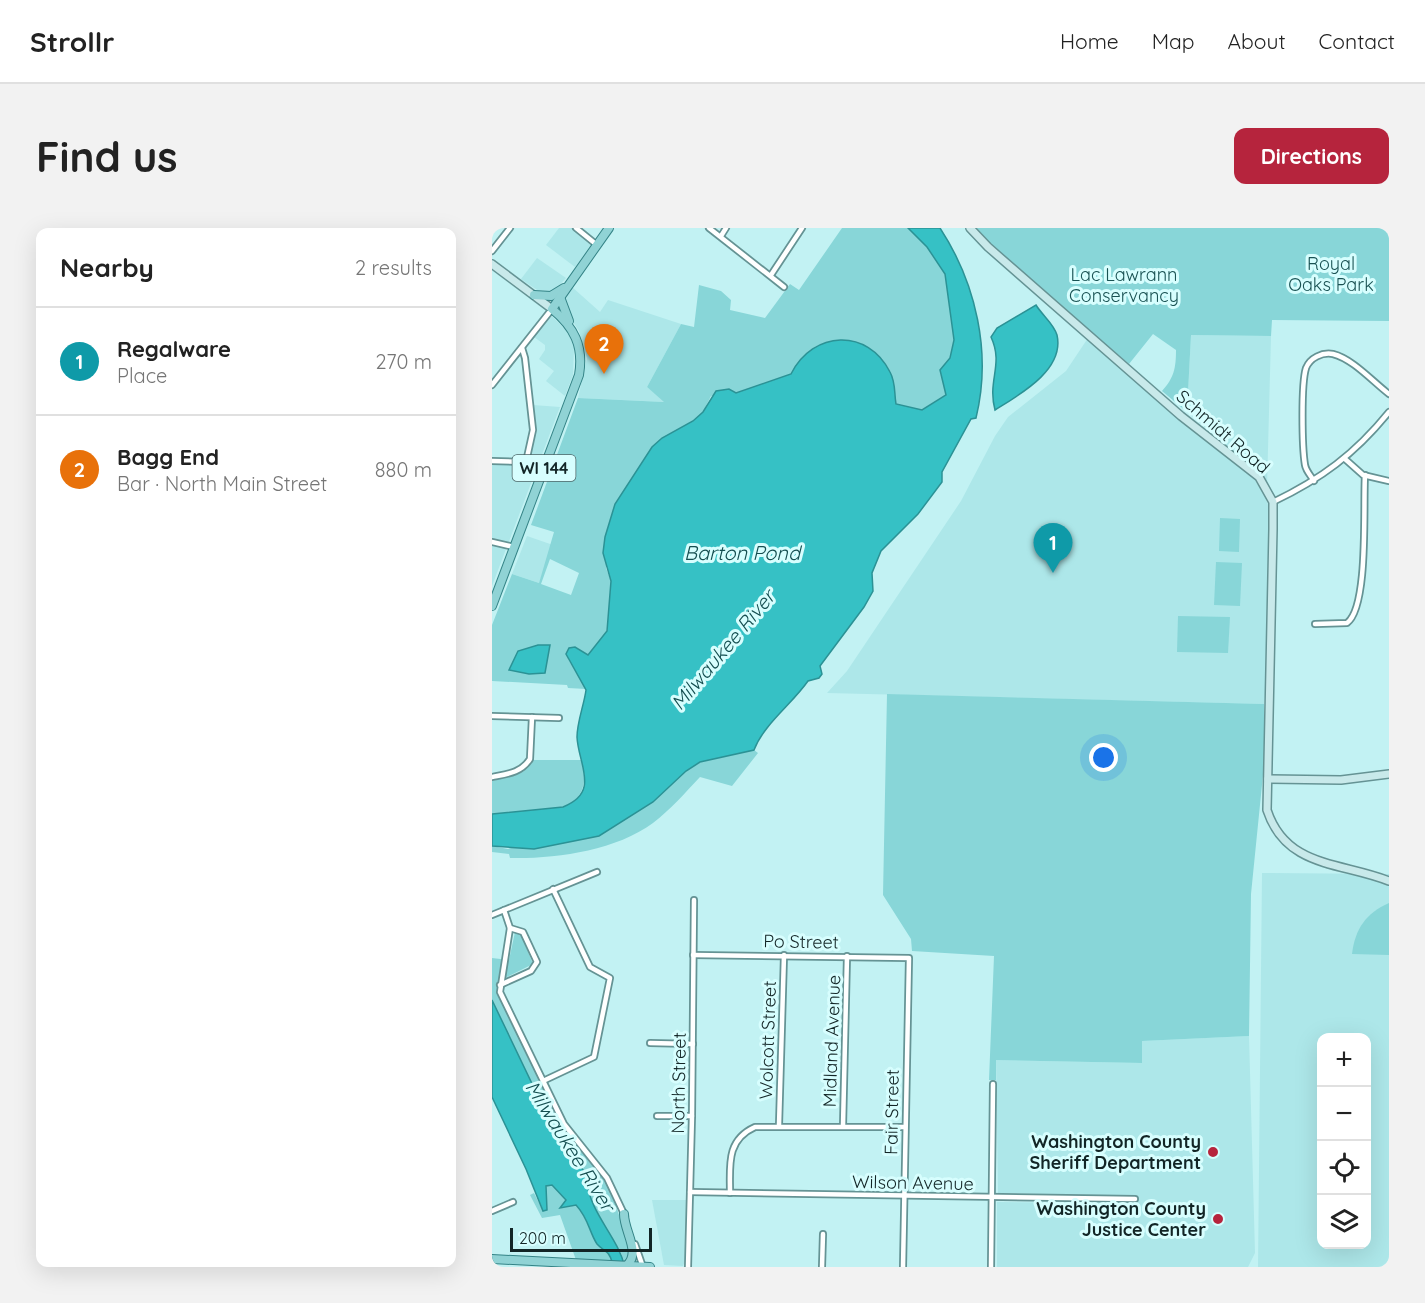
<!DOCTYPE html>
<html lang="en">
<head>
<meta charset="utf-8">
<style>
  :root { --surface:#fff; --page:#f2f2f2; --text:#222; --muted:#767676; --line:#e0e0e0; --accent:#b6243d }
  body { margin:0; font-family:Quicksand,sans-serif; background:var(--page); color:var(--text) }
  .controls { position:absolute; right:18px; bottom:18px; display:grid; overflow:hidden; border-radius:12px; box-shadow:0 6px 24px #0002 }
  .controls button { width:54px; height:54px; display:grid; place-items:center; padding:0; border:0; border-bottom:2px solid var(--line); background:var(--surface); color:var(--text); font:30px sans-serif }
  .scale { position:absolute; left:18px; bottom:15px; width:142px; box-sizing:border-box; padding-left:6px; border:3px solid #122526; border-top:0; font-size:16px; line-height:21px; white-space:nowrap; color:#122526; -webkit-text-stroke:4px #d7fefe; paint-order:stroke }
  .you { position:absolute; left:612px; top:530px; width:21px; height:21px; margin:-15px; border:4px solid #fff; border-radius:50%; background:#1a73e8; box-shadow:0 0 0 9px #1a73e833 }
  .badge { display:grid; place-items:center; width:39px; height:39px; border-radius:50%; background:var(--accent); color:#fff; font-size:20px; font-weight:700 }
  .pin { position:absolute; translate:-50% -50px; filter:drop-shadow(0 2px 3px #0008) }
  .pin::after { content:''; position:absolute; top:32px; width:21px; height:18px; background:inherit; clip-path:polygon(0 0,100% 0,50% 100%) }
  .list { margin:0; padding:0; list-style:none }
  h2 { display:flex; justify-content:space-between; align-items:center; height:78px; margin:0; padding:0 24px; font-size:26px }
  h2 small { font-size:20px; font-weight:400; color:var(--muted) }
  .list li { display:grid; grid-template-columns:39px 1fr auto; gap:18px; align-items:center; box-sizing:border-box; height:108px; padding:0 24px; border-top:2px solid var(--line) }
  .list b { display:block; font-size:22px; white-space:nowrap }
  .list p { margin:0; font-size:20px; white-space:nowrap; color:var(--muted) }
  .list em { font-size:20px; font-style:normal; color:var(--muted) }
  .icon { flex:none; width:33px; height:33px; fill:none; stroke:currentColor; stroke-width:2; stroke-linecap:round; stroke-linejoin:round }
  .map { position:relative; flex:none; width:897px; height:1039px; overflow:hidden; border-radius:12px }
  header { display:flex; align-items:center; gap:36px; box-sizing:border-box; height:84px; padding:0 30px; background:var(--surface); border-bottom:2px solid var(--line) }
  header strong { font-size:28px }
  nav { display:flex; gap:33px; margin-inline-start:auto; font-size:21px }
  .intro { display:flex; align-items:center; justify-content:space-between; box-sizing:border-box; height:144px; padding:0 36px }
  h1 { margin:0; font-size:42px }
  .button { padding:15px 27px; border-radius:12px; background:var(--accent); color:#fff; font-size:21px; font-weight:700 }
  main { display:flex; gap:36px; padding:0 36px }
  aside { flex:1; background:var(--surface); border-radius:12px; box-shadow:0 6px 24px #0002 }
  .map>svg:first-child { display:block }
</style>
</head>
<body>
<header>
<strong>Strollr</strong>
<nav><a>Home</a><a>Map</a><a>About</a><a>Contact</a></nav>
</header>
<div class="intro"><h1>Find us</h1><a class="button">Directions</a></div>
<main>
<aside>
<h2>Nearby<small>2 results</small></h2>
<ul class="list">
<li><span class="badge" style="background:#0f9aa8">1</span><div><b>Regalware</b><p>Place</p></div><em>270 m</em></li>
<li><span class="badge" style="background:#e8710a">2</span><div><b>Bagg End</b><p>Bar · North Main Street</p></div><em>880 m</em></li>
</ul>
</aside>
<div class="map">
<svg width="897" height="1039" viewBox="0 0 897 1039">
  <rect width="100%" height="100%" fill="#c2f2f3"/>
  <g fill="#ade7e9" fill-rule="evenodd">
    <polygon points="67,0 80,0 99,14 99,18 83,39 54,17"/>
    <polygon points="45,30 74,50 60,65 51,66 29,51"/>
    <polygon points="80,59 108,84 116,72 189,96 155,159 173,174 86,170 95,130 87,103 75,85 72,73"/>
    <polygon points="60,88 77,105 82,120 81,147 73,168 54,153 62,143 47,131 53,122 53,117 42,109"/>
    <polygon points="699,107 779,108 775,259 753,233 695,184"/>
    <polygon points="596,110 758,245 769,261 776,276 777,300 775,452 772,476 335,465 355,443 469,273 503,208 516,189 574,143"/>
    <polygon points="41,177 68,179 0,358 0,235 37,238 43,209"/>
    <polygon points="35,308 61,317 47,355 20,346"/>
    <path d="M770,645L897,646V1039H766ZM830,810H874V1016H830Z"/>
    <polygon points="757,808 763,1025 756,1039 505,1039 505,974 646,975 646,968 506,965 504,832 649,835 650,813"/>
    <polygon points="160,972 194,972 193,1033 191,1038 172,1037"/>
  </g>
  <g fill="#88d6d8" fill-rule="evenodd">
    <path d="M350,0H416L435,19L453,46L462,112L458,130L448,142L454,167L430,182L403,176C402,161 402,150 394,136C389,130 383,126 376,122C346,104 314,114 300,146L244,165L219,168L211,184L201,193L170,210L160,219L123,276L114,340L119,353L115,403L96,428L76,431L94,461L76,460L75,457L0,453V397L20,346L47,355L62,304L39,297L86,170L172,174L155,159L189,96L202,99L207,57L229,63L239,72L238,82L273,90L298,56L307,62ZM58,331L87,345L79,367L49,356Z"/>
    <path d="M482,0H897V93L780,92L779,108L699,107L695,184L670,163C682,150 684,140 684,122L661,106L637,136L507,26Z"/>
    <polygon points="728,290 748,291 747,324 727,323"/>
    <polygon points="724,334 750,335 748,378 722,377"/>
    <polygon points="686,388 738,389 736,425 685,424"/>
    <polygon points="395,466 772,476 772,537 759,666 757,808 650,813 650,835 504,832 504,852 497,852 502,728 420,723 419,711 391,667"/>
    <path d="M262,522L266,525L240,558L208,549C193,565 178,582 161,595C123,623 63,631 18,630L17,626L0,624V618L16,621L161,574L194,543L209,534Z"/>
    <path d="M41,532H90C95,552 93,571 71,579L0,586V552L29,542Z"/>
    <path d="M897,675V727L860,726C863,701 874,685 897,675Z"/>
    <path d="M23,704L29,706L41,736L5,754L6,764L68,896L104,939L120,965L139,1025L135,1032L132,1033C129,1022 122,1014 115,1005C104,990 96,969 94,951L96,948L68,914L0,772V730L17,732Z"/>
    <path d="M60,957L75,972L69,980L84,977C96,991 97,1005 106,1016C112,1024 117,1022 120,1034L84,1032L68,987L50,990L38,967L42,965L51,983L54,958Z"/>
  </g>
  <g fill="#36c1c5" stroke="#2b9295" stroke-width="1.5">
    <path d="M416,0H448C484,55 500,125 484,190L479,191L450,244V254L426,286L389,323L380,345L381,363L372,379L328,438L330,446L327,450L316,453C300,476 272,496 262,522L208,534L194,543L161,574L107,608L42,621L0,618V586L71,579C109,564 86,536 85,509C85,494 92,477 94,462L74,426L77,420L83,419L96,427L115,403L119,353L111,325L113,309L123,276L160,219L170,210L201,193L211,184L224,163L237,161L244,165L299,146C321,102 376,100 398,144C404,155 402,165 404,176L430,182L454,167L448,142L458,130L462,112L453,46L435,19Z"/>
    <path d="M544,77C550,87 562,96 565,107C573,142 527,167 503,182C495,152 512,137 499,109L505,100Z"/>
    <polygon points="46,417 58,417 53,445 37,446 17,442 26,423"/>
    <path d="M0,772L68,914L96,948L94,951C99,988 125,1007 133,1039L120,1034C117,1022 112,1024 105,1016C97,1004 97,991 84,977L68,980L74,972L60,957L54,958L55,982L51,983L34,941L0,869Z"/>
  </g>
  <g fill="none" stroke-linecap="round" stroke-linejoin="round">
    <defs>
      <g id="street">
        <polyline points="84,0 105,17"/>
        <polyline points="217,0 292,59"/>
        <polyline points="229,8 234,0"/>
        <polyline points="0,23 18,0"/>
        <polyline points="279,47 310,0"/>
        <polyline points="30,120 33,130 41,202 34,234"/>
        <polyline points="0,157 60,81"/>
        <polyline points="853,231 871,247 897,253"/>
        <polyline points="0,233 34,234 52,240"/>
        <path d="M822,253C819,248 814,243 813,237C810,219 809,156 814,140C818,130 830,124 841,126C861,131 881,154 897,166"/>
        <path d="M781,274C829,251 863,226 897,184"/>
        <polyline points="0,314 22,319"/>
        <path d="M823,396L855,395C877,379 871,277 873,247"/>
        <polyline points="0,488 67,490"/>
        <path d="M0,549C15,546 29,545 38,531L40,489"/>
        <polyline points="12,682 18,700 8,764 72,896 115,950 133,988"/>
        <polyline points="0,687 105,644"/>
        <polyline points="201,727 417,730 411,1039"/>
        <polyline points="8,757 39,743 45,734 31,704 18,700"/>
        <polyline points="158,815 201,816"/>
        <polyline points="51,853 102,829 118,750 98,739 61,661"/>
        <polyline points="165,888 200,888"/>
        <polyline points="287,897 292,727"/>
        <polyline points="351,898 355,728"/>
        <polyline points="198,964 643,971"/>
        <path d="M238,965C238,937 234,912 263,899H413"/>
        <polyline points="0,983 21,974"/>
        <polyline points="143,1016 151,1039"/>
        <polyline points="196,1039 200,888 202,672"/>
        <polyline points="330,1039 331,1006"/>
        <polyline points="499,1039 501,856"/>
      </g>
      <g id="secondary">
        <path d="M478,0L496,19L689,188L767,249L781,274V301L775,582C794,640 849,634 897,653"/>
        <polyline points="0,36 60,81"/>
        <polyline points="776,551 849,552 897,546"/>
      </g>
      <g id="primary">
        <polyline points="42,67 59,68 72,60"/>
        <polyline points="68,69 77,93"/>
        <path d="M0,378L87,147C92,118 82,99 60,81L117,0"/>
        <path d="M132,986C132,1004 150,1025 134,1038"/>
        <polyline points="0,1031 158,1039"/>
      </g>
    </defs>
    <use href="#street" stroke="#659394" stroke-width="8"/>
    <use href="#secondary" stroke="#659394" stroke-width="10"/>
    <use href="#primary" stroke="#348386" stroke-width="10"/>
    <use href="#street" stroke="#fff" stroke-width="4.5"/>
    <use href="#secondary" stroke="#c8e9ea" stroke-width="7"/>
    <use href="#primary" stroke="#90d3d5" stroke-width="8"/>
  </g>
  <g fill="#b6243d" stroke="#d7fefe" stroke-width="2">
    <circle cx="721" cy="924" r="6"/>
    <circle cx="726" cy="991" r="6"/>
  </g>
  <g text-anchor="middle" stroke-width="6" stroke-linejoin="round" paint-order="stroke">
    <rect fill="#d7fefe" stroke="#4d6667" stroke-width="1.5" x="20.5" y="227" width="63" height="26" rx="4.5"/>
    <g font-size="16" font-weight="bold" fill="#122526">
      <text x="52" y="246">WI 144</text>
    </g>
    <g font-size="18" fill="#195253" stroke="#d7fefe">
      <text x="839" y="42">Royal<tspan x="839" dy="21">Oaks Park</tspan></text>
      <text x="632" y="53">Lac Lawrann<tspan x="632" dy="21">Conservancy</tspan></text>
    </g>
    <g font-size="18" fill="#122526" stroke="#d7fefe">
      <text transform="translate(731 204) rotate(41)" y="6">Schmidt Road</text>
      <text transform="translate(309 714) rotate(1)" y="6">Po Street</text>
      <text transform="translate(276 812) rotate(-88)" y="6">Wolcott Street</text>
      <text transform="translate(340 813) rotate(-88)" y="6">Midland Avenue</text>
      <text transform="translate(187 855) rotate(-89)" y="6">North Street</text>
      <text transform="translate(400 884) rotate(-89)" y="6">Fair Street</text>
      <text transform="translate(421 955) rotate(1)" y="6">Wilson Avenue</text>
    </g>
    <g font-size="18" font-weight="bold" fill="#122526" stroke="#d7fefe" text-anchor="end">
      <text x="709" y="920">Washington County<tspan x="709" dy="21">Sheriff Department</tspan></text>
      <text x="714" y="987">Washington County<tspan x="714" dy="21">Justice Center</tspan></text>
    </g>
    <g font-size="20" font-style="italic" fill="#144e50" stroke="#d7fefe">
      <text x="250" y="332">Barton Pond</text>
      <text transform="translate(231 422) rotate(-50)" y="7">Milwaukee River</text>
      <text transform="translate(78 918) rotate(58)" y="7">Milwaukee River</text>
    </g>
  </g>
</svg>
<div class="controls">
<button>+</button>
<button>−</button>
<button><svg class="icon" aria-label="locate" viewBox="0 0 24 24"><circle cx="12" cy="12" r="6"/><path d="M12 2v4M12 18v4M2 12h4M18 12h4"/></svg></button>
<button><svg class="icon" aria-label="layers" viewBox="0 0 24 24"><path d="M12 4l9 5-9 5-9-5zM3 14l9 5 9-5"/></svg></button>
</div>
<div class="scale">200 m</div>
<div class="you"></div>
<div class="pin badge" style="left:561px;top:345px;background:#0f9aa8">1</div>
<div class="pin badge" style="left:112px;top:146px;background:#e8710a">2</div>
</div>
</main>
</body>
</html>
